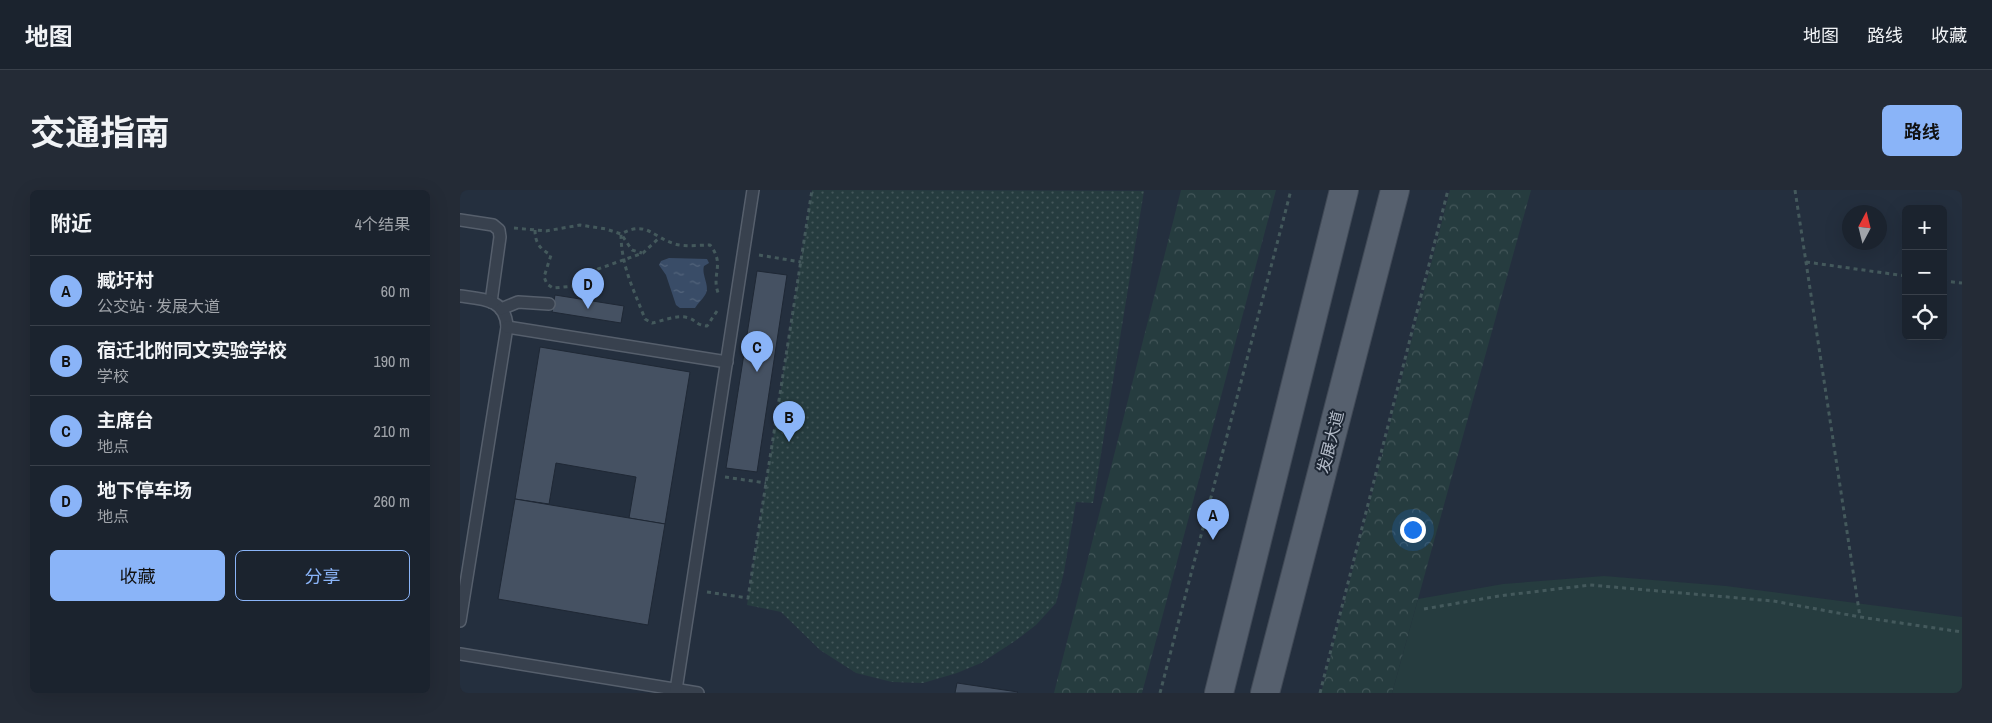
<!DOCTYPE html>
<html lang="zh">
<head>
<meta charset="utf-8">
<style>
  :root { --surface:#1b232e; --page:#242b36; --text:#f1f3f6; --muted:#a0a4aa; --line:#39404a; --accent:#8ab4f8 }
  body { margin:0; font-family:"Archivo Narrow","Noto Sans SC",sans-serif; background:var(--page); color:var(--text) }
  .controls { position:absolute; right:15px; top:15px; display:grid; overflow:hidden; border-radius:8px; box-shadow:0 5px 20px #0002 }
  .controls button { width:45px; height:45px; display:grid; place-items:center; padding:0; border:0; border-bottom:1px solid var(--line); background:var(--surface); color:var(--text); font:25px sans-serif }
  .compass { position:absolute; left:1382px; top:15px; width:45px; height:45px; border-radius:50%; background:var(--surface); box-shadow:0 5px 20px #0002; rotate:7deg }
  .you { position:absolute; left:952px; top:339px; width:18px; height:18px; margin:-12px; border:4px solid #fff; border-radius:50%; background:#1a73e8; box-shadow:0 0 0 8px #1a73e833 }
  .badge { display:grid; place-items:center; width:32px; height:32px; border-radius:50%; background:var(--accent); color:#111; font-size:16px; font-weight:700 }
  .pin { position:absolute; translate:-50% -41px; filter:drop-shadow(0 1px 2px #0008) }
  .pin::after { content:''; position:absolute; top:26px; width:18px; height:15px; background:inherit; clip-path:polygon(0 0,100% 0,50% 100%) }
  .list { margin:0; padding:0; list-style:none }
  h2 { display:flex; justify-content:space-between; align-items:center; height:65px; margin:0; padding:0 20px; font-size:21px }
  h2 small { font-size:16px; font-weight:400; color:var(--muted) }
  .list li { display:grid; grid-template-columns:32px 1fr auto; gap:15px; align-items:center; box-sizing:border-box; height:70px; padding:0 20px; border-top:1px solid var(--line) }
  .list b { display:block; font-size:19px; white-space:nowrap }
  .list p { margin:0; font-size:16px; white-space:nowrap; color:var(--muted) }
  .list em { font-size:16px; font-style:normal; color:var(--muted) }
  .actions { display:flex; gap:10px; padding:15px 20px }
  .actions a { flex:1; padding:11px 0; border:1px solid var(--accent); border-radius:8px; text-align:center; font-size:18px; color:var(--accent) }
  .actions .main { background:var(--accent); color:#111 }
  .icon { flex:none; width:28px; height:28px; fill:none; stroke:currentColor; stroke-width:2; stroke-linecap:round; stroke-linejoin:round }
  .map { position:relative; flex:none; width:1502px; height:503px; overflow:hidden; border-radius:8px }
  header { display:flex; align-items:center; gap:30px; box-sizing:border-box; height:70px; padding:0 25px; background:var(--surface); border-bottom:1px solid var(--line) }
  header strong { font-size:24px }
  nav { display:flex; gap:28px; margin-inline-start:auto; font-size:18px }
  .intro { display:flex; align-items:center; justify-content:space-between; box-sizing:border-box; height:120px; padding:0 30px }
  h1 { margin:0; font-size:35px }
  .button { padding:12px 22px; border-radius:8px; background:var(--accent); color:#111; font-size:18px; font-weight:700 }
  main { display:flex; gap:30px; padding:0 30px }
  aside { flex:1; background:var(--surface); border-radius:8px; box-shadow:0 5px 20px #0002 }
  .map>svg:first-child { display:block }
</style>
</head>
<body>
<header>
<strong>地图</strong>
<nav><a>地图</a><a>路线</a><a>收藏</a></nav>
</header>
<div class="intro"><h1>交通指南</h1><a class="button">路线</a></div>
<main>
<aside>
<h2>附近<small>4个结果</small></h2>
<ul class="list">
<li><span class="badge">A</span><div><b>臧圩村</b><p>公交站 · 发展大道</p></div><em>60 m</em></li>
<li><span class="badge">B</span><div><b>宿迁北附同文实验学校</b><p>学校</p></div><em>190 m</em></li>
<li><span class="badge">C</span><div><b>主席台</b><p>地点</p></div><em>210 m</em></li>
<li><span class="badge">D</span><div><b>地下停车场</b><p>地点</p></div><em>260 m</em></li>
</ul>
<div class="actions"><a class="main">收藏</a><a>分享</a></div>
</aside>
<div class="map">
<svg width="1502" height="503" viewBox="0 0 1502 503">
  <defs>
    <pattern id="forest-crowns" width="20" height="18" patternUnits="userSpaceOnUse" patternTransform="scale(1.25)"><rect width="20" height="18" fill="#263c3f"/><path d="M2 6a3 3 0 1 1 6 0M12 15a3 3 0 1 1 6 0" fill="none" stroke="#435659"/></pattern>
    <pattern id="park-dots" width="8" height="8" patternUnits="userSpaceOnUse" patternTransform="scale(1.25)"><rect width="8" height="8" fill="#263c3f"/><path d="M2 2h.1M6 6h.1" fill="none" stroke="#435659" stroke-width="1.8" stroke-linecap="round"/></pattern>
    <pattern id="water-ripples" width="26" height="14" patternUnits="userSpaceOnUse" patternTransform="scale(1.25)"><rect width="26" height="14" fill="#394c67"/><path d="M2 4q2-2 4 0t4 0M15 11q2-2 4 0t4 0" fill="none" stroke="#53647b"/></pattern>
  </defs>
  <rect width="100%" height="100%" fill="#242f3e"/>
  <polygon fill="#263c3f" points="1144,386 1266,396 1502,427 1502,503 932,503 958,409 1043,394"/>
  <g fill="url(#forest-crowns)">
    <polygon points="721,0 816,0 682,503 594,503"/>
    <polygon points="990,0 1071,0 932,503 861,503"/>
  </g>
  <polygon fill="url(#park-dots)" points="352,0 684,1 633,313 616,312 604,382 596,413 576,435 555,451 521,473 497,483 463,493 432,492 396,483 360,460 321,422 287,415"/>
  <path fill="url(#water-ripples)" d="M209,68L247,69L249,73L244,76C241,85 251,97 245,105C242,110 238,113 235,118H220L216,115L206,85L199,75L201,71Z"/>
  <g fill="#455162" stroke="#1f2835">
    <polygon points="297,81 327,85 297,282 266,278"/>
    <polygon points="95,105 164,116 161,133 92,122"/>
    <polygon points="80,157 230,182 205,334 169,328 176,287 96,273 89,314 55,309"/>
    <polygon points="55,309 205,334 188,435 38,409"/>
    <polygon points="497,493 558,502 557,503 495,503"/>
  </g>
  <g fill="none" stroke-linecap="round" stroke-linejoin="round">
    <defs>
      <g id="lane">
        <polyline points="0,30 33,35 39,40 40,47 31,112"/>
        <path d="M0,106C23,109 46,109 47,137L0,431"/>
        <polyline points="41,119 58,112 89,114"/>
        <polyline points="47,137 267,172"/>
        <polyline points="0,464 238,503"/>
        <polyline points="216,500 293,0"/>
      </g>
      <g id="primary">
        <polyline points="759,503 884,0"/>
        <polyline points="805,503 935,0"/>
      </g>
    </defs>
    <use href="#lane" stroke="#565f6c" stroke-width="14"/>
    <use href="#primary" stroke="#414a57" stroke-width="30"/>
    <g stroke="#44595c" stroke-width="3" stroke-dasharray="4 4" stroke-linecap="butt">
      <polyline points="1335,0 1400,427"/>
      <polyline points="54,38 86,41 120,35 146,39 161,44 172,60 182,63"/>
      <path d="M75,40C75,53 80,59 91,65L84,87L87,94L93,98L115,96L125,92L138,79L183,63L200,47"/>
      <polyline points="299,65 341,72"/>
      <polyline points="1346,72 1446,86"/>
      <polyline points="1483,91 1502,93"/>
      <path d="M257,121L247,136C236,135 237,131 229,128C218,124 202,131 192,133L185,129C174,100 161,76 161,44C187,30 192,47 215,54C225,57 239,55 250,55C266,75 250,85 259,105"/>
      <polyline points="265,287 306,293"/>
      <polyline points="247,402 288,408 352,0"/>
      <polyline points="964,419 1039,406 1130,395 1313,411 1400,427 1502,442"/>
      <polyline points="700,503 831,0"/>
      <polyline points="860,503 988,0"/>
    </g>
    <use href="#lane" stroke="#38414e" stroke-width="11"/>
    <use href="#primary" stroke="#56606e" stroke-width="28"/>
  </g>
  <g text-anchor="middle" stroke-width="4" stroke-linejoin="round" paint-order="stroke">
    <g font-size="16" fill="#b4bcc9" stroke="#1d2633">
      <text transform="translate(870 252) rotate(-76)" y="6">发展大道</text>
    </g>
  </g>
</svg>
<div class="controls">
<button>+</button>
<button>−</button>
<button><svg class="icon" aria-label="locate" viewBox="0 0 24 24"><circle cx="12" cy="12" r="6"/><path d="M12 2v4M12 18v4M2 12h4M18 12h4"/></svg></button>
</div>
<svg class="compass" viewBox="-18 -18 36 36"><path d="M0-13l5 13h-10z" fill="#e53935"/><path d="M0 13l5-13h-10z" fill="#a0a4aa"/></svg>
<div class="you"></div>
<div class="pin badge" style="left:753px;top:350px">A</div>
<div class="pin badge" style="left:329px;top:252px">B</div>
<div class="pin badge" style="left:297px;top:182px">C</div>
<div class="pin badge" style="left:128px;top:119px">D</div>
</div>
</main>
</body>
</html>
